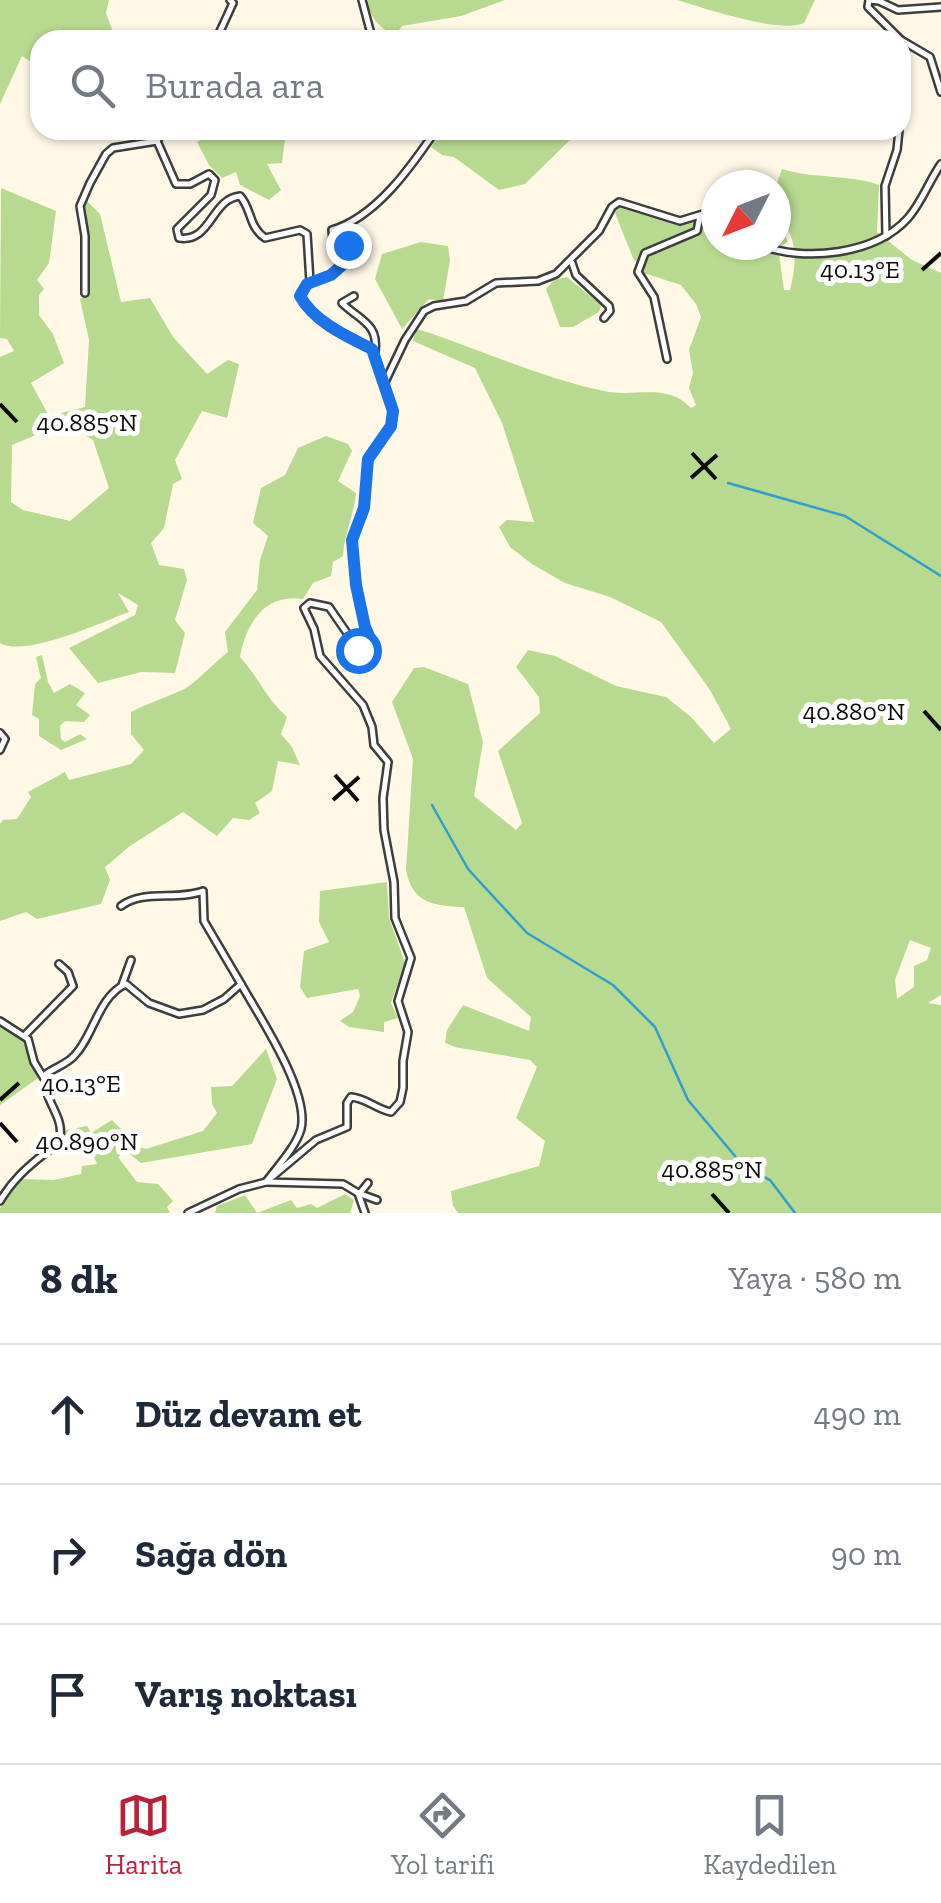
<!DOCTYPE html>
<html lang="tr">
<head>
<meta charset="utf-8">
<style>
  :root { --surface:#fff; --page:#f2f2f3; --text:#1f2937; --muted:#747a83; --line:#e0e1e3; --accent:#ba2138 }
  body { margin:0; font-family:"Zilla Slab",serif; background:var(--page); color:var(--text) }
  .compass { position:absolute; left:701px; top:170px; width:90px; height:90px; border-radius:50%; background:var(--surface); box-shadow:0 2px 8px #0004; rotate:228deg }
  .stop { position:absolute; width:30px; height:30px; margin:-22px; border:8px solid #1a73e8; border-radius:50%; background:#fff }
  .stop.end { background:#1a73e8; border-color:#fff; box-shadow:0 2px 10px #0008 }
  .list { margin:0; padding:0; list-style:none }
  h2 { display:flex; justify-content:space-between; align-items:center; height:130px; margin:0; padding:0 40px; font-size:42px }
  h2 small { font-size:32px; font-weight:400; color:var(--muted) }
  .list li { display:grid; grid-template-columns:65px 1fr auto; gap:30px; align-items:center; box-sizing:border-box; height:140px; padding:0 40px; border-top:2px solid var(--line) }
  .list b { display:block; font-size:38px; white-space:nowrap }
  .list em { font-size:32px; font-style:normal; color:var(--muted) }
  .icon { flex:none; width:55px; height:55px; fill:none; stroke:currentColor; stroke-width:2; stroke-linecap:round; stroke-linejoin:round }
  .map { position:relative; flex:none; width:941px; height:1213px; overflow:hidden }
  .search { position:absolute; background:var(--surface); box-shadow:0 2px 8px #0004; left:30px; right:30px; top:30px; height:110px; display:flex; align-items:center; gap:25px; box-sizing:border-box; padding:0 35px; border-radius:30px; color:var(--muted); font-size:38px }
  .sheet { height:550px; background:var(--surface) }
  nav { display:flex; justify-content:space-around; align-items:center; box-sizing:border-box; height:140px; border-top:2px solid var(--line); background:var(--surface); font-size:28px; color:var(--muted) }
  nav a { display:grid; justify-items:center; gap:5px }
  nav .on { color:var(--accent) }
  .map>svg:first-child { display:block }
</style>
</head>
<body>
<div class="map">
<svg width="941" height="1213" viewBox="0 0 941 1213">
  <rect width="100%" height="100%" fill="#fff8e7"/>
  <g fill="#b8d990" fill-rule="evenodd">
    <polygon points="0,0 109,0 106,13 116,40 40,40 40,68 22,56 0,104"/>
    <path d="M368,0H505L461,16L402,26L395,35C381,29 368,17 368,0Z"/>
    <path d="M677,0H815L804,23C781,34 703,8 677,0Z"/>
    <polygon points="222,130 286,130 282,163 267,164 281,190 269,200 240,185 236,172 222,178 209,165 197,142"/>
    <polygon points="443,130 576,130 577,133 525,184 499,190 454,157 442,155 431,147"/>
    <path d="M782,169C814,179 848,174 879,185L877,232L912,260L941,273V995L928,1003L941,1005V1213H458L453,1206L451,1191L539,1166L545,1141L516,1118L537,1067L530,1060L455,1047L445,1043L447,1030L463,1005L529,1031L531,1017L487,978L464,907C433,906 412,903 406,870L413,759L392,702L414,668L424,667L468,684L483,742L474,796L516,830L522,823L498,751L540,713L539,697L516,667L528,650L555,656L616,686L666,697L691,717L714,743L731,729L710,690L661,622L610,597L565,583L532,564L510,547L499,527L507,520L534,522L502,423L475,368L413,341L416,329L427,332C485,352 544,378 604,391C636,398 666,382 691,408L696,405L689,388L693,373L689,350L701,317L696,304L681,285L644,273L633,258L615,213L618,207L679,226L716,213V245H776V230L783,232L788,242L778,247L784,290H790C796,266 800,233 776,218V186ZM910,940L931,948L927,960L914,966V987L897,999L895,980Z"/>
    <path d="M1,188L56,211L49,263L37,280L44,289L39,295V315L53,334L64,363L31,383L49,416L85,407L89,340L80,299L87,295L89,244L82,207L87,201L100,214L121,302L150,298L173,337L207,374L228,360L239,364L227,418L202,411L175,460L182,479L173,484L164,528L151,543L159,565L184,569L187,580L175,620L185,633L175,673L142,672L98,683L69,648L135,615L138,605L118,593L129,612C102,622 25,658 0,643V357L14,351L7,339L0,338ZM55,427L72,428L93,440L109,488L70,521L23,510L11,502L12,445Z"/>
    <polygon points="421,242 448,246 450,260 443,301 429,299 402,329 375,279 382,254"/>
    <polygon points="567,277 601,305 599,312 573,327 560,327 546,289 554,280"/>
    <path d="M326,436L348,444L352,451L338,481L356,493C354,515 344,534 343,556L333,562L331,576L313,583L303,599C265,593 246,623 240,657C260,679 264,696 287,717L281,734L292,747L300,765L278,761L272,791L255,803L260,813L249,820L233,818L217,836L183,812L130,846L105,867L110,880L101,904L37,919L26,912L0,921V824L3,820L17,819L31,797L28,792L65,772L69,780L131,764L144,750L131,734V712C148,703 167,697 184,689C191,687 217,660 228,652L225,632L257,590L260,560L268,536L253,523L261,488L285,475L298,448Z"/>
    <polygon points="42,655 48,682 54,693 70,684 85,693 76,705 90,715 84,722 65,721 60,726 61,739 65,742 80,734 87,739 61,750 39,736 39,719 32,715 35,684 41,678 36,657"/>
    <polygon points="387,882 389,918 405,963 391,1003 398,1018 384,1022 384,1032 349,1027 340,1021 353,1012 360,996 358,989 307,998 300,987 304,951 329,942 319,922 320,891"/>
    <polygon points="0,1023 23,1037 38,1078 0,1105"/>
    <polygon points="266,1049 277,1079 252,1144 141,1163 126,1151 118,1157 137,1182 158,1184 173,1201 167,1207 170,1213 0,1213 0,1208 21,1179 54,1180 81,1174 82,1166 97,1164 88,1142 66,1139 63,1131 87,1126 91,1133 112,1120 139,1147 146,1149 203,1131 217,1113 212,1104 211,1087 232,1086"/>
    <polygon points="245,1195 257,1213 291,1200 297,1208 311,1204 317,1208 345,1194 354,1200 350,1213 215,1213 217,1206"/>
  </g>
  <g fill="none" stroke-linecap="round" stroke-linejoin="round">
    <g stroke="#319fce" stroke-width="2.5">
      <polyline points="728,483 845,516 941,576"/>
      <polyline points="432,805 468,869 527,933 613,985 655,1027 688,1100 745,1168 770,1180 795,1213"/>
    </g>
    <defs>
      <g id="street">
        <polyline points="362,0 371,34 383,40"/>
        <polyline points="216,40 233,3 230,0"/>
        <polyline points="340,40 375,38"/>
        <polyline points="901,40 868,7 869,0 879,1 898,10 941,7"/>
        <polyline points="901,40 930,57 941,92"/>
        <polyline points="157,141 164,130"/>
        <polyline points="886,236 885,186 897,150 899,130"/>
        <path d="M760,245C804,262 875,255 908,218C922,202 929,181 941,164"/>
        <polyline points="572,263 576,275 609,306 610,311 604,318"/>
        <path d="M85,293V236L80,206L90,183L106,154L113,148L157,141L176,184H190L209,174L215,180L211,195L177,229L179,238C211,243 211,199 240,196C252,209 248,226 265,238L300,230L307,234L310,282"/>
        <path d="M354,296L342,303C359,320 379,323 375,352"/>
        <polyline points="667,359 654,297 638,272 645,253 697,231 700,216"/>
        <polyline points="385,382 405,340 424,311 434,306 466,301 496,283 538,281 556,274 599,231 612,207 619,202 680,221 716,210"/>
        <polyline points="0,733 5,739 0,750"/>
        <path d="M121,906C143,889 177,901 203,891L204,921L241,984"/>
        <polyline points="122,985 131,960"/>
        <polyline points="0,1021 28,1039 34,1062 45,1080"/>
        <polyline points="24,1036 73,986 68,972 59,964"/>
        <polyline points="358,1193 377,1200"/>
        <polyline points="360,1193 368,1183"/>
        <path d="M0,1201C12,1181 26,1168 44,1154C50,1149 59,1145 60,1136C64,1115 40,1097 46,1074C54,1068 67,1064 74,1056C94,1036 98,996 126,984L149,1003L179,1014L203,1010L224,999L241,984C259,1016 310,1092 301,1129C296,1147 277,1167 266,1182L343,1184L358,1193L365,1213"/>
        <path d="M188,1213L239,1189L266,1182L316,1140L347,1127V1103L351,1097C366,1098 376,1109 391,1112L400,1102L403,1088V1061L408,1032L398,1001L411,958L395,918L394,882L384,830L383,798L388,762L374,745L372,727L363,705L320,656L314,629L304,608L310,603L329,607L358,649H370L372,643L365,627L356,585L352,540L364,509L368,459L391,426L393,411L372,349C348,337 313,322 301,297L307,284L331,275L348,259V245L333,241L332,230C376,217 411,167 436,130"/>
      </g>
    </defs>
    <use href="#street" stroke="#3d3d3d" stroke-width="10"/>
    <use href="#street" stroke="#fff" stroke-width="5"/>
  </g>
  <g fill="none" stroke-linecap="round" stroke-linejoin="round">
    <path stroke="#1a73e8" stroke-width="12" d="M348,245V260L331,275L307,284L300,296C314,322 348,337 372,349L393,411L391,426L368,459L364,508L352,540L356,585L365,627L372,643L366,652L358,650"/>
  </g>
  <path fill="none" stroke="#0a0a0a" stroke-width="4" d="M922,270L941,253M0,404L17,422M692,453L716,479M691,478L717,455M924,711L941,730M335,775L358,801M333,800L359,777M0,1100L19,1083M0,1123L17,1142M712,1194L729,1213"/>
  <g font-size="25" text-anchor="middle" fill="#0a0a0a" stroke="#fff" stroke-width="10" stroke-linejoin="round" paint-order="stroke">
    <text x="860" y="278">40.13°E</text>
    <text x="87" y="431">40.885°N</text>
    <text x="854" y="720">40.880°N</text>
    <text x="81" y="1092">40.13°E</text>
    <text x="87" y="1150">40.890°N</text>
    <text x="712" y="1178">40.885°N</text>
  </g>
</svg>
<svg class="compass" viewBox="-18 -18 36 36"><path d="M0-13l5 13h-10z" fill="#e53935"/><path d="M0 13l5-13h-10z" fill="#747a83"/></svg>
<div class="stop" style="left:358px;top:650px"></div>
<div class="stop end" style="left:348px;top:245px"></div>
<div class="search"><svg class="icon" aria-label="search" viewBox="0 0 24 24"><circle cx="10" cy="10" r="6"/><path d="M15 15l6 6"/></svg>Burada ara</div>
</div>
<section class="sheet">
<h2>8 dk<small>Yaya · 580 m</small></h2>
<ul class="list">
<li><svg class="icon" aria-label="ahead" viewBox="0 0 24 24"><path d="M12 20V5M6 11l6-6 6 6"/></svg><div><b>Düz devam et</b></div><em>490 m</em></li>
<li><svg class="icon" aria-label="right" viewBox="0 0 24 24"><path d="M7 20v-9h11M14 6l5 5-5 5"/></svg><div><b>Sağa dön</b></div><em>90 m</em></li>
<li><svg class="icon" aria-label="arrive" viewBox="0 0 24 24"><path d="M6 21V4h12l-3 4 3 4H6"/></svg><div><b>Varış noktası</b></div></li>
</ul>
</section>
<nav>
<a class="on"><svg class="icon" aria-label="map" viewBox="0 0 24 24"><path d="M3 6l6-2 6 2 6-2v14l-6 2-6-2-6 2zM9 4v14M15 6v14"/></svg>Harita</a>
<a><svg class="icon" aria-label="directions" viewBox="0 0 24 24"><path d="M12 3l9 9-9 9-9-9zM9 14v-3h6M13 9l2 2-2 2"/></svg>Yol tarifi</a>
<a><svg class="icon" aria-label="saved" viewBox="0 0 24 24"><path d="M7 4h10v16l-5-4-5 4z"/></svg>Kaydedilen</a>
</nav>
</body>
</html>
